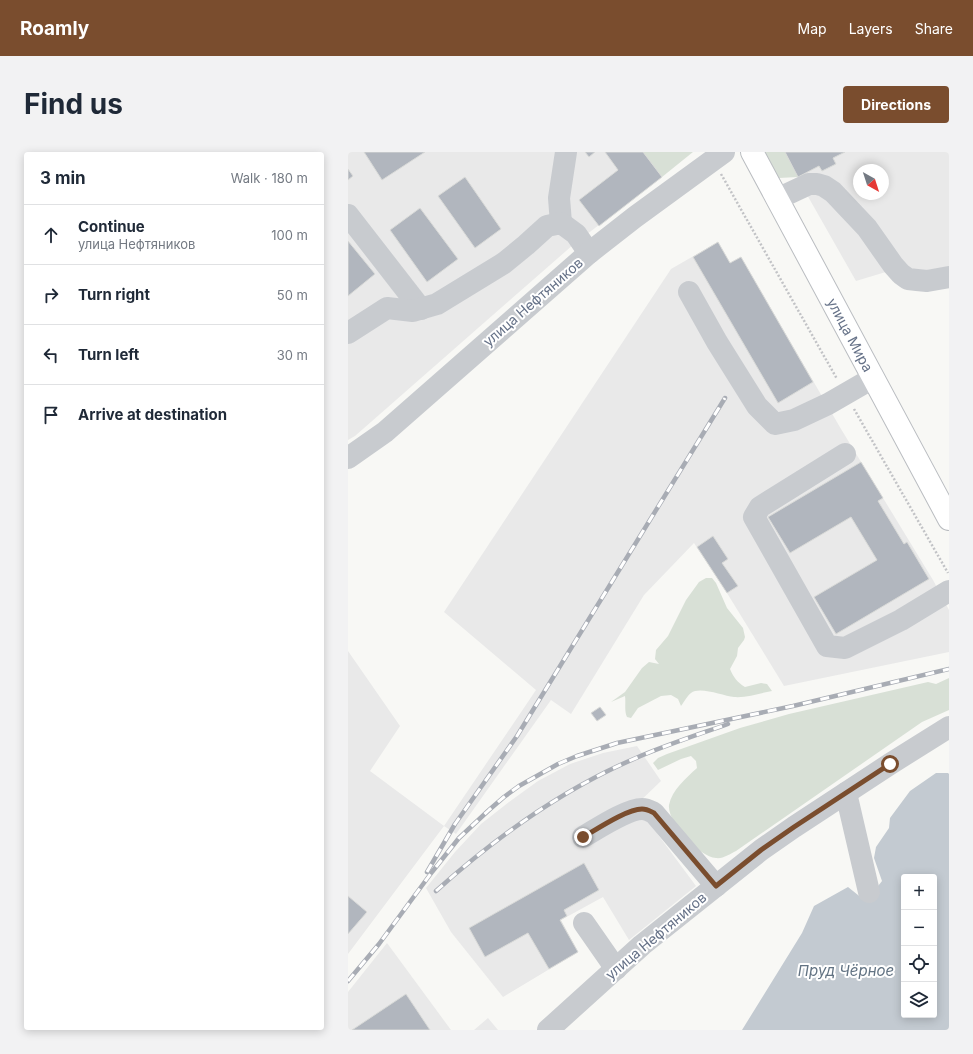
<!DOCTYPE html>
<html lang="en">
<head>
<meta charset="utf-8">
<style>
  :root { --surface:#fff; --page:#f2f2f3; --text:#1f2937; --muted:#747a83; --line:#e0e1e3; --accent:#7a4d2e }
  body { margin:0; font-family:Inter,sans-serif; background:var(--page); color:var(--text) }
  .controls { position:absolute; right:12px; bottom:12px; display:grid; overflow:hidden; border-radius:4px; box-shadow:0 2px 10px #0003 }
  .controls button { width:36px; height:36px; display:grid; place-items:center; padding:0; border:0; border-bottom:1px solid var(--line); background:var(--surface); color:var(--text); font:20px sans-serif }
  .compass { position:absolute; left:505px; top:12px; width:36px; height:36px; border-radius:50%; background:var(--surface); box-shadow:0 2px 10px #0003; rotate:141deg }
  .stop { position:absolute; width:12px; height:12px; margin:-9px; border:3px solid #7a4d2e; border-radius:50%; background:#fff }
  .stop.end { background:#7a4d2e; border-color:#fff; box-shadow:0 1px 4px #0008 }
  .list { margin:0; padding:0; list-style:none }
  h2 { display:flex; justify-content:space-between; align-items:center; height:52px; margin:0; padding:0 16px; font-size:17px }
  h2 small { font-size:13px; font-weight:400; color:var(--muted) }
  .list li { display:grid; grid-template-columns:26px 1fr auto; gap:12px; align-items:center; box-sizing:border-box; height:60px; padding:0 16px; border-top:1px solid var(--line) }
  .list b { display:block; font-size:15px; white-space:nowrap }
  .list p { margin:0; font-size:13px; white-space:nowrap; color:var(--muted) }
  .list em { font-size:13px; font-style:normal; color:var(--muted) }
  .icon { flex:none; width:22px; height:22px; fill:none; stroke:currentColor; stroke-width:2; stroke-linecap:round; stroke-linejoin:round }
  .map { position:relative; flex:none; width:601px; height:878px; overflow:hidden; border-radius:4px }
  header { display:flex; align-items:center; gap:24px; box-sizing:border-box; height:56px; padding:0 20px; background:var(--accent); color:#fff }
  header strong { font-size:19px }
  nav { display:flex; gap:22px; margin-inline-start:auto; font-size:14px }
  .intro { display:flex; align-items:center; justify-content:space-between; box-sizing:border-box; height:96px; padding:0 24px }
  h1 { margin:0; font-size:28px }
  .button { padding:10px 18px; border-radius:4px; background:var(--accent); color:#fff; font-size:14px; font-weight:700 }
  main { display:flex; gap:24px; padding:0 24px }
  aside { flex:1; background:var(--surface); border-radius:4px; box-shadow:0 2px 10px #0003 }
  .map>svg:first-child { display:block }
</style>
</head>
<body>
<header>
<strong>Roamly</strong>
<nav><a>Map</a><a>Layers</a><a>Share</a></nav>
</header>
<div class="intro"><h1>Find us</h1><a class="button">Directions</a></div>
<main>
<aside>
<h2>3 min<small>Walk · 180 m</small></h2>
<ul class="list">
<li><svg class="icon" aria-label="ahead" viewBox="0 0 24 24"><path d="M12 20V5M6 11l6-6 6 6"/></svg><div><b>Continue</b><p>улица Нефтяников</p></div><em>100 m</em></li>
<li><svg class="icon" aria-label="right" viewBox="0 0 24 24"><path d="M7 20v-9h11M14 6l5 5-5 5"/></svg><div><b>Turn right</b></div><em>50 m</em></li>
<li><svg class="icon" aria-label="left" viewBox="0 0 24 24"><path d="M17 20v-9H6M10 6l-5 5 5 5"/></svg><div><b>Turn left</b></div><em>30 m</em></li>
<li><svg class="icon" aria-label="arrive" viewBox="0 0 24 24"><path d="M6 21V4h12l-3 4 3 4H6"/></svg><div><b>Arrive at destination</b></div></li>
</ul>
</aside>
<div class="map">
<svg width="601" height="878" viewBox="0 0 601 878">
  <rect width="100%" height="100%" fill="#f8f8f5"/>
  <g fill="#e9e9e9" fill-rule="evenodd">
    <polygon points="0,0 295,0 314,25 226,92 7,284 0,288"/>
    <path d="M437,0H601V131L552,135L541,119L508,129L454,34ZM511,18H535V42H511Z"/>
    <polygon points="370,90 382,111 393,105 493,277 585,428 601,458 601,500 436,534 379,441 346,391 296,443 223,562 203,548 108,682 96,674 0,802 0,499 52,574 22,619 96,674 188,538 96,460 323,117"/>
    <polygon points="289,594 313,629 288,653 348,734 281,788 255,745 213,768 230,800 155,845 103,780 78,736 107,700 133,672 161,650 190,629 222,612 255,601"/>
    <polygon points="39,791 103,878 0,878 0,840"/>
    <polygon points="140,866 150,878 126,878"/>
  </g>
  <g fill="#d8e0d6">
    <polygon points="295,0 345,0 314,25"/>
    <polygon points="417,0 437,0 450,25 431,26"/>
    <path d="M358,426H364L368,431L379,456L395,476L397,485L396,488L390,496L389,504L382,517C386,526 389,530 397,535L413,531L419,532L424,539C412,541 399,546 386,545C375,544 352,534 343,541C339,544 336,550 333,554L330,547L323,543L313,544L290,556L283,566L279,565C276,559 278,551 277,544L263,550L277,540L294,516L301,510L311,512L307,507L308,498L320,484L338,448L351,430Z"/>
    <path d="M601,526V558L574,570L388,699C382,702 375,707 368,706C351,705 319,670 321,653C324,638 338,626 349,616L348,609L343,604L333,607L310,618L305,611L310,606L319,602L392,576L441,562L580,530L588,532Z"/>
  </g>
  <path fill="#c3cad1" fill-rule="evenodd" d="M588,621H600L601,622V878H394L454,781L466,754L500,735L515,747L527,738L534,729L526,706L528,695L541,676L542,666L562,639ZM556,725H586V863H556Z"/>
  <g fill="#b1b6be" stroke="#d9dad8">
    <polygon points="16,0 77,0 34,28"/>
    <polygon points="237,0 247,0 241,5"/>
    <polygon points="257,0 295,0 314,25 251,74 231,48 270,18"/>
    <polygon points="437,0 497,0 485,6 488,12 474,19 471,14 450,25"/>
    <polygon points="0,17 5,24 0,28"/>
    <polygon points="117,25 153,77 127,96 90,44"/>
    <polygon points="72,56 110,107 79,130 42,78"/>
    <polygon points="0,89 27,122 0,144"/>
    <polygon points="370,90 382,111 393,105 465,230 430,251 345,105"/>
    <polygon points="513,310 535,346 530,349 556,392 559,390 581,427 488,482 466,445 529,408 503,365 442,401 420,365"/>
    <polygon points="365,384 380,407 374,411 390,434 379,441 349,395"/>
    <polygon points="252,555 258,563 249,569 243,561"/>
    <polygon points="236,711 251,738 216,758 219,764 212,768 230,800 201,817 180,781 137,805 121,776"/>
    <polygon points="0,744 19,760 0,782"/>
    <polygon points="58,842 82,878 4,878"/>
  </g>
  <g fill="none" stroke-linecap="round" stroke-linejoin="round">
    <defs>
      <polyline id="highway" points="404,0 601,367"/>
    </defs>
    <use href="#highway" stroke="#babdc1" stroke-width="24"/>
    <g stroke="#c2c3c6" stroke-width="2.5" stroke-dasharray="2 2" stroke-linecap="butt">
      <polyline points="373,22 489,227"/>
      <polyline points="506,257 600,421"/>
    </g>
    <g stroke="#c8cbcf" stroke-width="22">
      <polyline points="429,47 461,32 469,32 476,34 485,40 519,76 545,113 553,122 560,127 569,128 579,129 601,125"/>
      <polyline points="0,63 73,157"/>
      <polyline points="213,71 211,46 218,0"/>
      <polyline points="341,140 369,190 409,254 427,272 446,268 480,252 525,226"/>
      <polyline points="0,181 39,156 65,159 89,152 156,111 178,93 199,74 213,71 228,82 241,101"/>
      <polyline points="497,302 412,355 406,365 479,494 497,496 553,468 601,439"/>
      <polyline points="0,306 37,280 241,101 287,65 376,0"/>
      <polyline points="498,641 521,740"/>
      <path d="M235,685C249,677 279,657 294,657C299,657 302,659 306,661L368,734"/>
      <polyline points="236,771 268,817"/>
      <polyline points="200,878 294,793 413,698 446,675 542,612 601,575"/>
    </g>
    <use href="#highway" stroke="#fff" stroke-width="22"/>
    <defs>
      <g id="rail">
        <polyline points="79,720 107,672 169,584 377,246"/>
        <path d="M88,739C147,686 215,637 288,606C318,593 349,583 380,572"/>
        <polyline points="0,829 31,792 84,720 111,686 141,658 156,645 171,634 210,612 229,604 269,591 445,554 601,517"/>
      </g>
    </defs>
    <use href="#rail" stroke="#a8acb4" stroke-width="4.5"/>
    <use href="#rail" stroke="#fff" stroke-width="3" stroke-dasharray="9" stroke-linecap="butt"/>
  </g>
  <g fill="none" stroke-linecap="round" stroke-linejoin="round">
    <path stroke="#7a4d2e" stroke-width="5" d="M235,685C249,677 279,657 294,657C299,657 302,659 306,661L368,734L413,698L446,675L542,612"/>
  </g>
  <g text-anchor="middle" stroke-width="4" stroke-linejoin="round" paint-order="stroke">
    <g font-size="14" fill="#667288" stroke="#fff">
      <text transform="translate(185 150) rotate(-41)" y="5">улица Нефтяников</text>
      <text transform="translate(502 183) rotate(62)" y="5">улица Мира</text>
      <text transform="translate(308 784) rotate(-40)" y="5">улица Нефтяников</text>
    </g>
    <g font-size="15" font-style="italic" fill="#627383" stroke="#fff">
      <text x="498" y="824">Пруд Чёрное</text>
    </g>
  </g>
</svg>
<div class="controls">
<button>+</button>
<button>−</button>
<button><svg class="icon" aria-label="locate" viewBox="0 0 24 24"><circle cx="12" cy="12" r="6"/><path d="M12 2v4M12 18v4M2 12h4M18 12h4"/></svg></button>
<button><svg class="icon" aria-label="layers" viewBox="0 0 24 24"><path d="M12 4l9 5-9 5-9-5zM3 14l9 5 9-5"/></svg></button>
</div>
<svg class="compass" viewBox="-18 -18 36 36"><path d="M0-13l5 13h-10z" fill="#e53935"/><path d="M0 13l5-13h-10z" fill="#747a83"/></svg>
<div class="stop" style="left:542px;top:612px"></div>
<div class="stop end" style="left:235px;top:685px"></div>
</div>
</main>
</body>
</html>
